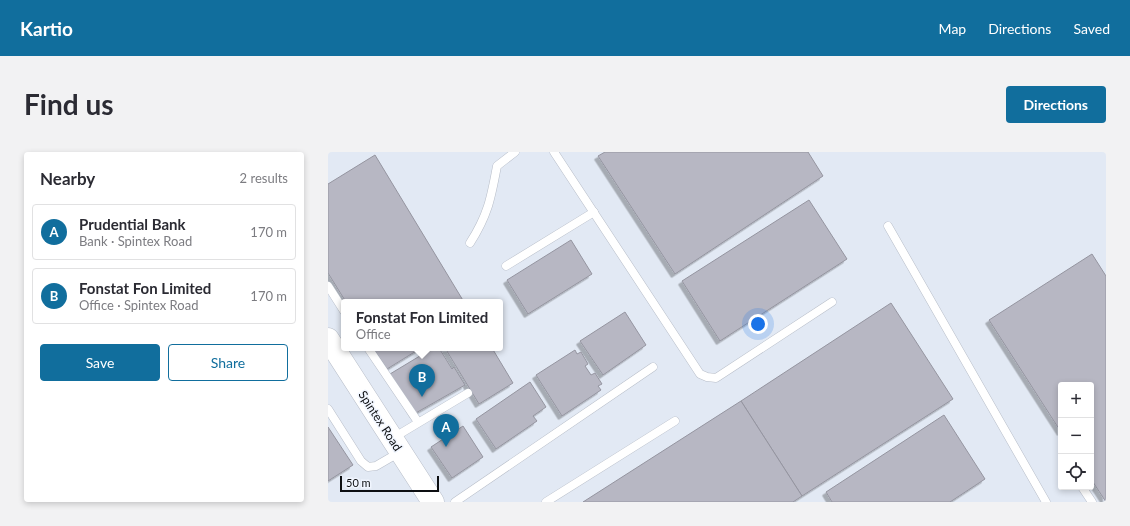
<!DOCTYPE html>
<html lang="en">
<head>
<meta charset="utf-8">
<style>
  :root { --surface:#fff; --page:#f2f2f3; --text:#2b2b33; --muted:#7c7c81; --line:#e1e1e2; --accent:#116e9d }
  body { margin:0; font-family:Lato,sans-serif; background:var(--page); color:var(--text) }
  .controls { position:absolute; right:12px; bottom:12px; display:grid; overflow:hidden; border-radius:4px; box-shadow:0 2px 6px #0003 }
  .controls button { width:36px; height:36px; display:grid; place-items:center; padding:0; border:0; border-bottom:1px solid var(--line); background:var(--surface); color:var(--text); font:20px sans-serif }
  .scale { position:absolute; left:12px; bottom:10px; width:99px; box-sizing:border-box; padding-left:4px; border:2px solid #0d0f12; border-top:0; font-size:11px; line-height:14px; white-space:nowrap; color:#0d0f12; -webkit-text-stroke:3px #f1f6ff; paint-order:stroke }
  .you { position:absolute; left:430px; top:172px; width:14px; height:14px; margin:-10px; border:3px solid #fff; border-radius:50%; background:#1a73e8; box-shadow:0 0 0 6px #1a73e833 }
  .badge { display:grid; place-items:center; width:26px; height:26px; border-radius:50%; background:var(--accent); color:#fff; font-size:13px; font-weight:700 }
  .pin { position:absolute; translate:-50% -33px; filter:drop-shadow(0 1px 2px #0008) }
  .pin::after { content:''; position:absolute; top:21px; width:14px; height:12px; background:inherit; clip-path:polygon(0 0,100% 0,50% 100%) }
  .popup { position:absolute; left:13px; top:147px; width:162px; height:52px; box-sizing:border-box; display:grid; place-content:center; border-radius:4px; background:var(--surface); filter:drop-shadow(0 1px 3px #0005); font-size:13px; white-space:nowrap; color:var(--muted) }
  .popup b { font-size:15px; color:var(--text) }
  .popup::after { content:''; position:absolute; left:50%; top:100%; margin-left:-8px; border:8px solid transparent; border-top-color:var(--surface) }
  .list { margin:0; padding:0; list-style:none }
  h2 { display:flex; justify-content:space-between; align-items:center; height:52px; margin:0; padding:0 16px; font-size:17px }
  h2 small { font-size:13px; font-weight:400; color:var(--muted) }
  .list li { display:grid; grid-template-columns:26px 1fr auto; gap:12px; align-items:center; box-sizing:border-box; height:56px; margin:0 8px 8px; padding:0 8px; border:1px solid var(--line); border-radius:4px }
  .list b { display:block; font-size:15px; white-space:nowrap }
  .list p { margin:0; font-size:13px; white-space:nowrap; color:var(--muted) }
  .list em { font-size:13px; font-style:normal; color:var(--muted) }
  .actions { display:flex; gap:8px; padding:12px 16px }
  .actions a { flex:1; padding:9px 0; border:1px solid var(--accent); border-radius:4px; text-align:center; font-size:14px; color:var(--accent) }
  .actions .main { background:var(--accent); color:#fff }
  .icon { flex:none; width:22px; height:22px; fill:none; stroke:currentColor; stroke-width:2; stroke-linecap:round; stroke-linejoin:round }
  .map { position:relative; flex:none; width:778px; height:350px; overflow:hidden; border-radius:4px }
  header { display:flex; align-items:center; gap:24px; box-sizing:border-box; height:56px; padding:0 20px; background:var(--accent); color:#fff }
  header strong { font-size:19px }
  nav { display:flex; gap:22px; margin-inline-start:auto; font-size:14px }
  .intro { display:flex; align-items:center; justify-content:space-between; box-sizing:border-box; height:96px; padding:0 24px }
  h1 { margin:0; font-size:28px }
  .button { padding:10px 18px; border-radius:4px; background:var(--accent); color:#fff; font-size:14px; font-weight:700 }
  main { display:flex; gap:24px; padding:0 24px }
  aside { flex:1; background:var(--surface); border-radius:4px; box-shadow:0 2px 6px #0003 }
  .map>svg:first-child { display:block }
</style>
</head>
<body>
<header>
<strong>Kartio</strong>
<nav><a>Map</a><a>Directions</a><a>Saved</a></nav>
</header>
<div class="intro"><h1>Find us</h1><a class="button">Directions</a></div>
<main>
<aside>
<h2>Nearby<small>2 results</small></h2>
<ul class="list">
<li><span class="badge">A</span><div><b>Prudential Bank</b><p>Bank · Spintex Road</p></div><em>170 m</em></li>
<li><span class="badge">B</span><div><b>Fonstat Fon Limited</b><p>Office · Spintex Road</p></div><em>170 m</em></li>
</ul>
<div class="actions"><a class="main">Save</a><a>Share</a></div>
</aside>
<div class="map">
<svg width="778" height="350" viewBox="0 0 778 350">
  <defs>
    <filter id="shadow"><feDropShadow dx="-3.5" dy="3.5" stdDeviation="0" flood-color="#0004"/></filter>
  </defs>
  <rect width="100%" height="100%" fill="#e2e9f4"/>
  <g fill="#b7b7c3" stroke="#9595a0" filter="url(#shadow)">
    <polygon points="277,0 480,0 495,24 347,122 270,4"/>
    <polygon points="47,3 136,150 18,150 0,121 0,32"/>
    <polygon points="481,48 519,107 392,189 354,129"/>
    <polygon points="243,88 264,122 200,162 179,128"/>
    <polygon points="764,102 778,124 778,350 763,327 763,233 733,233 733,280 661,168"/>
    <polygon points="563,151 625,247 474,344 413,249"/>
    <polygon points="297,160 318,193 275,223 252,189"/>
    <polygon points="45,196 93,196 59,217"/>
    <polygon points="105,196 111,196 124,217 126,215 137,233 86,262 62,222"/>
    <polygon points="117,196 164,196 185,231 151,252"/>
    <polygon points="247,198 249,202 253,200 260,212 257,214 263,223 267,221 274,232 270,234 273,238 234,264 208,223"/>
    <polygon points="202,230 218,255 205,264 209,269 168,297 148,267"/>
    <polygon points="413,249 474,344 465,350 255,350"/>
    <polygon points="616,263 657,327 622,350 504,350 498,340"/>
    <polygon points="135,274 155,305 124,326 103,295"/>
    <polygon points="0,275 25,313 0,329"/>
  </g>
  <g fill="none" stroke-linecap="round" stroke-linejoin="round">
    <defs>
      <g id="service">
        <polyline points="226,0 372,222 379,225 388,226 504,150"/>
        <polyline points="560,74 718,350"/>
        <path d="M142,91C160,63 163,46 169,14L187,0"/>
        <polyline points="178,114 266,60"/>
        <polyline points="0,134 16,159"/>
        <polyline points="40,196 90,270"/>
        <polyline points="0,257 33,309 40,315 48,314 72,300"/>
        <polyline points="65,286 140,241"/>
        <polyline points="754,335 764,350"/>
        <polyline points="127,350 325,215"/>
        <polyline points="218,350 347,269"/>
      </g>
      <polyline id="secondary" points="0,187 105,350"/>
    </defs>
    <use href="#service" stroke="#b8bec9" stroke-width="9"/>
    <use href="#secondary" stroke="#b8bec9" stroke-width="23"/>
    <use href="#service" stroke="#fff" stroke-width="8"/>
    <use href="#secondary" stroke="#fff" stroke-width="22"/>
  </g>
  <g text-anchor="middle" stroke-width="3" stroke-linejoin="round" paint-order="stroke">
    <g font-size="12" fill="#0d0f12" stroke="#f1f6ff">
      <text transform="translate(52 269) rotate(57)" y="4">Spintex Road</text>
    </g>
  </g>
</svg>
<div class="controls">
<button>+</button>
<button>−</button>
<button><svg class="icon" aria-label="locate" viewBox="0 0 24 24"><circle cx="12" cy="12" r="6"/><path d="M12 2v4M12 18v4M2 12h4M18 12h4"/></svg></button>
</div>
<div class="scale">50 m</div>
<div class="you"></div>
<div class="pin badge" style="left:118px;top:295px">A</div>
<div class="pin badge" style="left:94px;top:245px">B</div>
<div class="popup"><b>Fonstat Fon Limited</b>Office</div>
</div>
</main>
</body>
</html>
